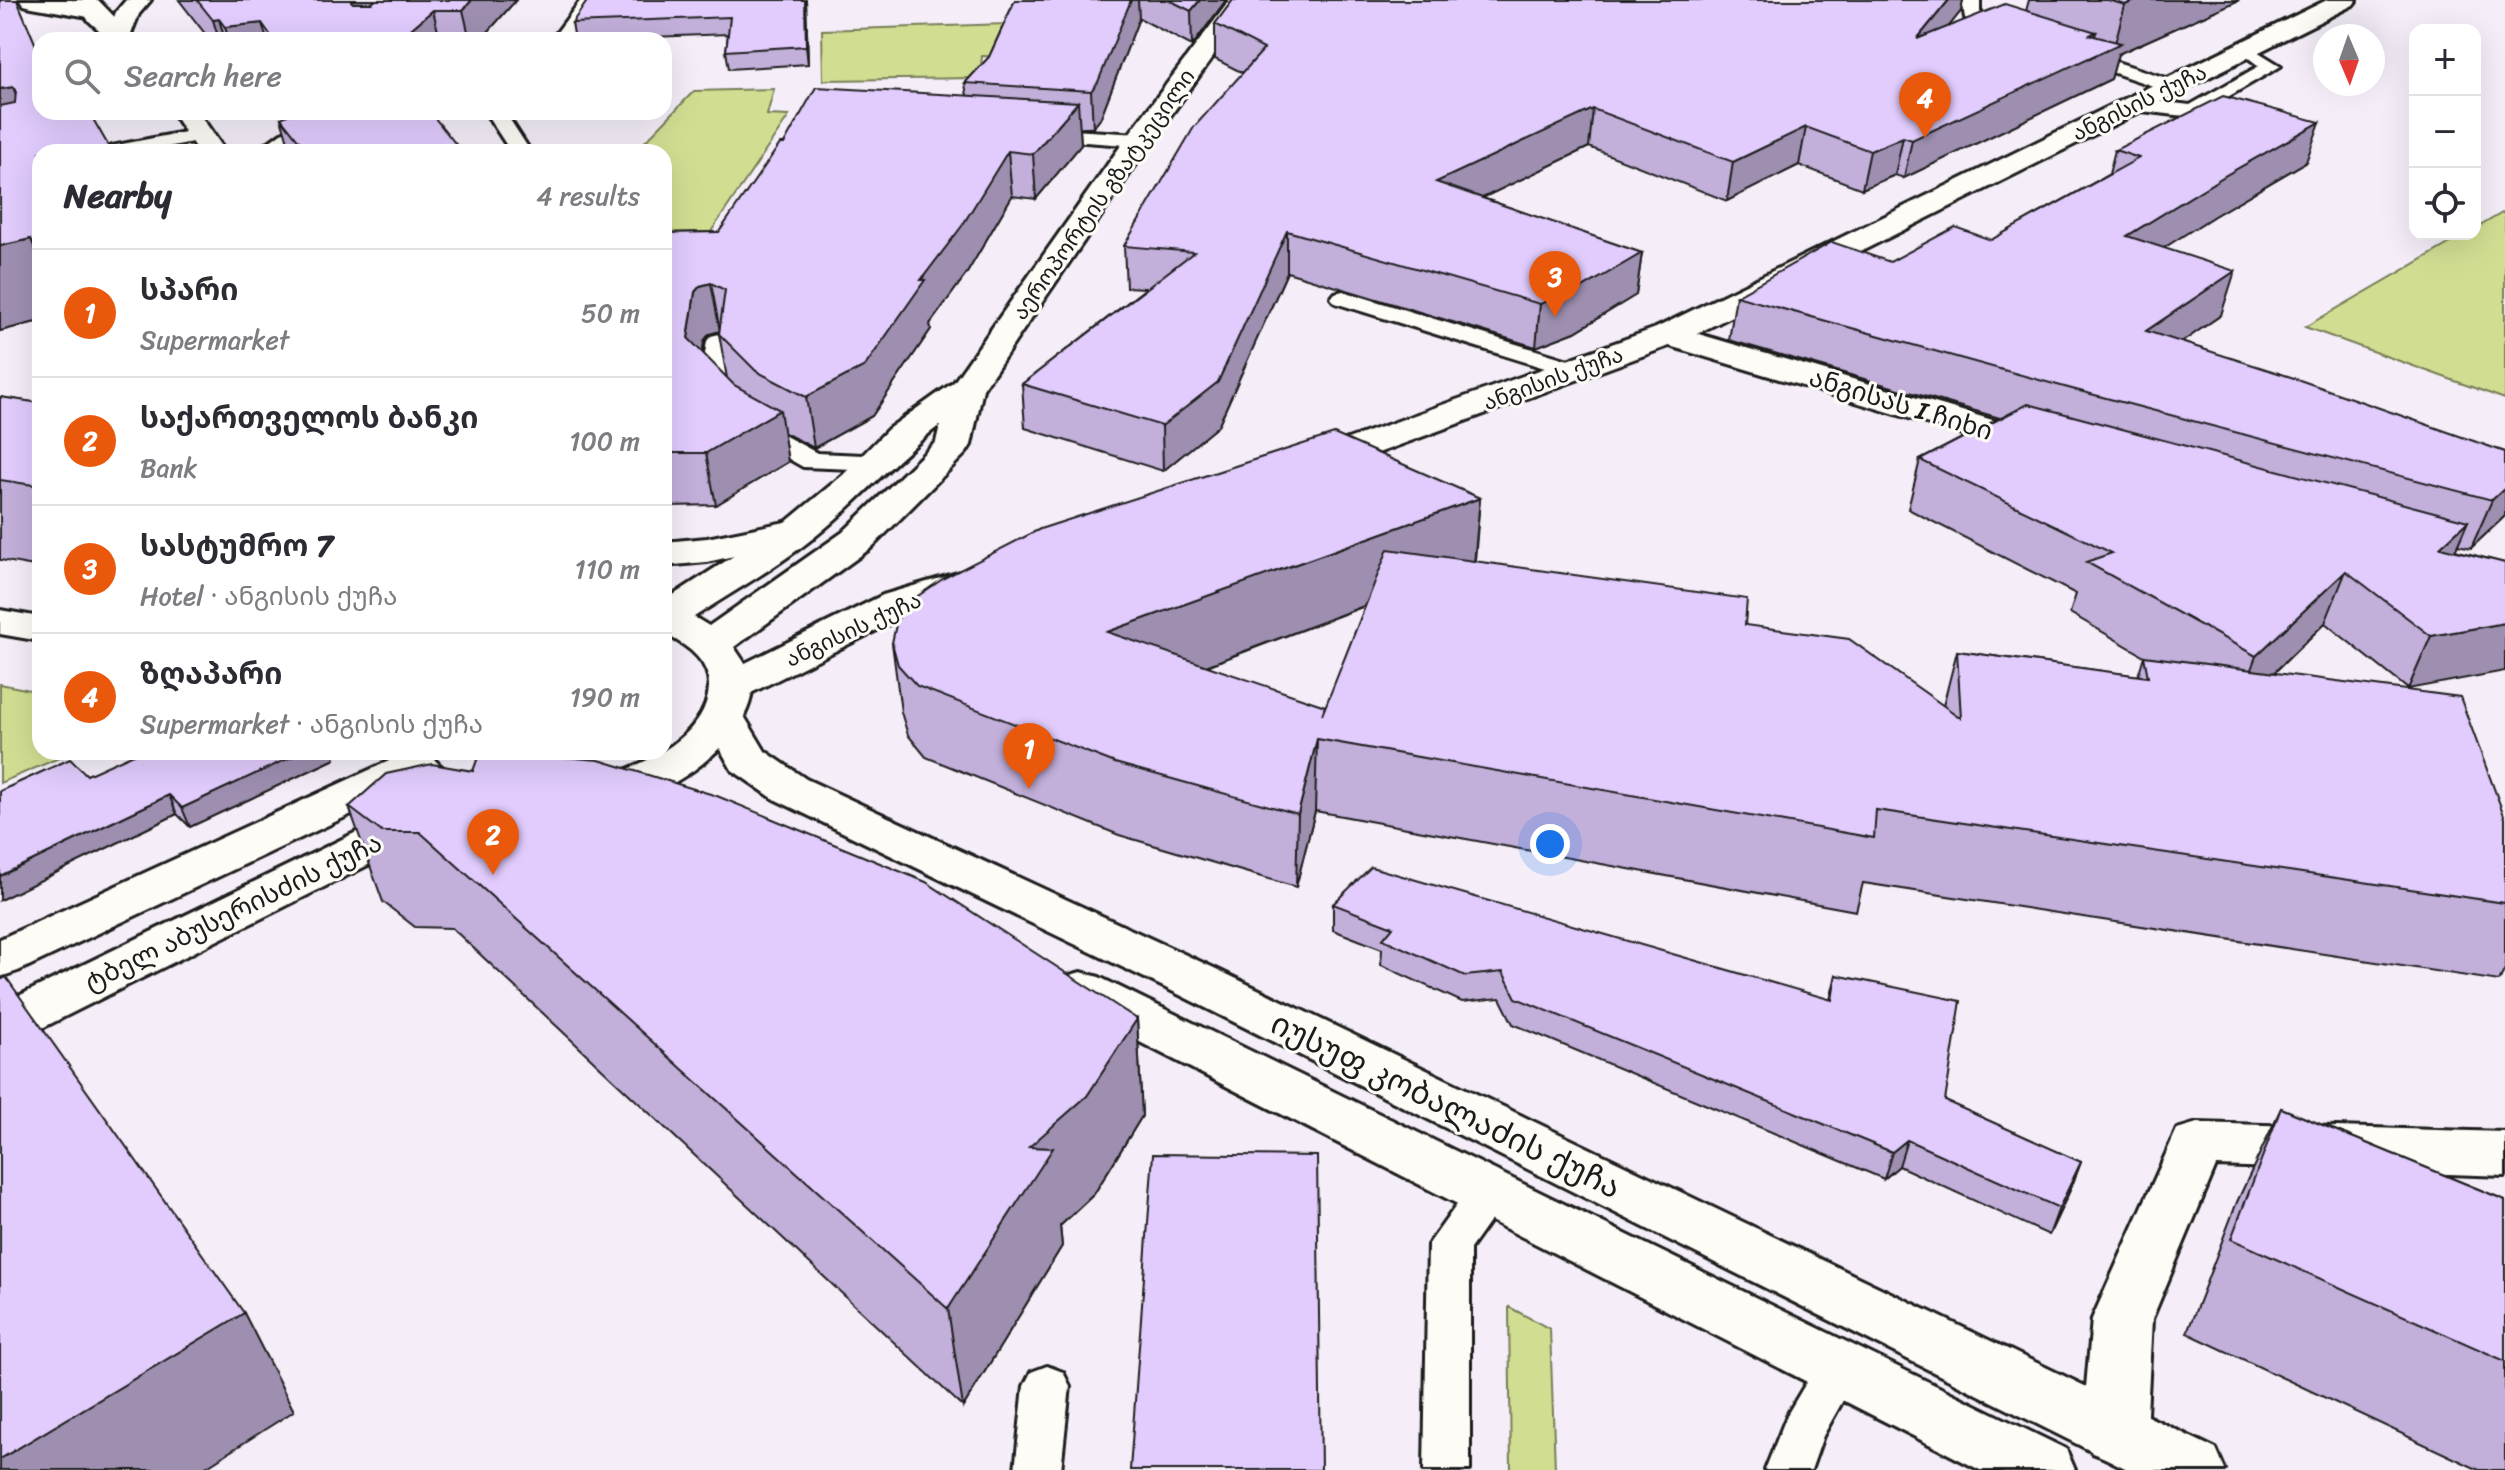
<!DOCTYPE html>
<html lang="en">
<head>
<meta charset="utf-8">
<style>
  :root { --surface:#fff; --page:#f7f7f7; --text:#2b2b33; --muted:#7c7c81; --line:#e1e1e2; --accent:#ea580c }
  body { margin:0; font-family:Sriracha,"Noto Sans Georgian",sans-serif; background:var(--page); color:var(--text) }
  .controls { position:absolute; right:24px; top:24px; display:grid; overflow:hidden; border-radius:16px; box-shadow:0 8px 32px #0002 }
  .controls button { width:72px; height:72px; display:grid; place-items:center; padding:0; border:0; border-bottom:2px solid var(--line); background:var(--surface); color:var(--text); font:40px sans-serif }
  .compass { position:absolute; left:2313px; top:24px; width:72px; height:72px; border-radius:50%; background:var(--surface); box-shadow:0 8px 32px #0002; rotate:178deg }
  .you { position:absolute; left:1550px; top:844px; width:28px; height:28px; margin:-20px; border:6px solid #fff; border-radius:50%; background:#1a73e8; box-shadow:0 0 0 12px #1a73e833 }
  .badge { display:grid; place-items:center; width:52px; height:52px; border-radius:50%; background:var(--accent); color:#fff; font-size:26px; font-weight:700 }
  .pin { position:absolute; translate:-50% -66px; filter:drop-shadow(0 2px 4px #0008) }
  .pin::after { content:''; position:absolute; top:42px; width:28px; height:24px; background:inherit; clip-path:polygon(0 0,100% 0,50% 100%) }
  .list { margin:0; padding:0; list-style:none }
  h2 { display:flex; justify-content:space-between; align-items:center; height:104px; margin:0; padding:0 32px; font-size:34px }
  h2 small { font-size:26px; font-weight:400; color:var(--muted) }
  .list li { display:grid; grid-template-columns:52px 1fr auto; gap:24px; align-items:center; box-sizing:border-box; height:128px; padding:0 32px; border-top:2px solid var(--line) }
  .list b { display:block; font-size:30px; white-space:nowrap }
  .list p { margin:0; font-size:26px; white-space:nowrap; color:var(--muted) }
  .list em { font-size:26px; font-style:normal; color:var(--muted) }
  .icon { flex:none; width:44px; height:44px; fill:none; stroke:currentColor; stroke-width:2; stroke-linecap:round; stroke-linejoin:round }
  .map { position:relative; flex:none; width:2505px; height:1470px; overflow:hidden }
  .search { position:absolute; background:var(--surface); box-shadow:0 8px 32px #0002; left:32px; top:32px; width:640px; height:88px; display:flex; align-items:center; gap:20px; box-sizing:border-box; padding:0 28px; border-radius:24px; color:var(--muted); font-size:30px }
  .panel { position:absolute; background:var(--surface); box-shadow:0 8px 32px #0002; left:32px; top:144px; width:640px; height:616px; border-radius:24px }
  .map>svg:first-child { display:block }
</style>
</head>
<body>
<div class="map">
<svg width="2505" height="1470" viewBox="0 0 2505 1470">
  <rect width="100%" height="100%" fill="#f5eef9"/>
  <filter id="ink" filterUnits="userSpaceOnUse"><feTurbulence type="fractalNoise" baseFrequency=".0125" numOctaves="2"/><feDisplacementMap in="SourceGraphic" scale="16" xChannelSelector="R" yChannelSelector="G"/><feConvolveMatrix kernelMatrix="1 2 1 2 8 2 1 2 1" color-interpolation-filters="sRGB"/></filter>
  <g filter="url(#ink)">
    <g fill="#d1de92" stroke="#767d57" stroke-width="2">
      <polygon points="1007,24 1007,57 982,56 980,78 823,80 822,30"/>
      <polygon points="774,89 767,115 789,116 708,236 664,234 664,152 635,152 694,91"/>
      <polygon points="2502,213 2505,214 2505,399 2305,327 2466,234 2475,234 2475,229"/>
      <polygon points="0,684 40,692 40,752 73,752 0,783"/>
      <polygon points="1509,1307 1550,1329 1555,1470 1511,1470"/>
    </g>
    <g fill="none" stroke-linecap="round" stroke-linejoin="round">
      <defs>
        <g id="service">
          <polygon points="581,0 599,0 569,40 551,40"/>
          <polygon points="1962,0 1980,0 1980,12 2022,35 2013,40 1987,32 1965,18"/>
          <polygon points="2247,45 2281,66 2193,117 2133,110 2123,104 2133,98 2190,105 2259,66 2238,50"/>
          <polygon points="2073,48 2179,82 2181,86 2179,90 2165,90 2067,57 2064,53"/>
          <polygon points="336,112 357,112 360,116 357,120 295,141 279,152 255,152 281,133"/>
          <polygon points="485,112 505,112 531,152 511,152"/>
          <polygon points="1039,128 1139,134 1149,140 1139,146 1032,138 1029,134"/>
          <polygon points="200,129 210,135 207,139 143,152 102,152 112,146"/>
          <polygon points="1343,291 1585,365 1588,370 1585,375 1567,375 1335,303 1331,298 1335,293"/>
          <polygon points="719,334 727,336 731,341 725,385 763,424 817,453 887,456 891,462 887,468 878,470 803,467 745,434 700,386 707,341 711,336"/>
          <polygon points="1488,1178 1503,1182 1509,1194 1470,1249 1470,1470 1424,1470 1428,1245 1473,1182"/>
          <polygon points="1838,1351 1854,1356 1860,1370 1823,1436 1811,1470 1765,1470 1787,1415 1822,1356"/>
          <polygon points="1047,1366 1063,1372 1070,1386 1061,1470 1015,1470 1024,1386 1031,1372"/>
        </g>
        <g id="minor">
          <polygon points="1668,325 2051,437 2056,445 2051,453 2038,456 2025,453 1656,342 1652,335 1656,328"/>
          <polygon points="0,610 40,617 40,641 0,634"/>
          <polygon points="2197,1123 2505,1132 2505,1176 2216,1166 2152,1319 2146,1433 2136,1453 2114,1461 2092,1453 2082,1433 2092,1319 2177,1129"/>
        </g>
        <g id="tertiary">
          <polygon points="74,0 98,0 137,40 110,40 89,21"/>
          <polygon points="2327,0 2357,0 2353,5 1680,342 1321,474 1308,477 1295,474 1290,466 1295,458 1656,328"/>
          <polygon points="172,112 198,112 226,152 198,152"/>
          <polygon points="800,519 814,522 819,530 814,538 707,562 664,566 664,542 707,538"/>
          <polygon points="971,569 985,573 991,581 985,589 911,613 747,695 732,699 717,695 711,686 717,677 883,595"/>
          <polygon points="723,702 738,706 765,751 806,779 1214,968 2216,1449 2225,1470 2129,1470 1178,994 774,799 732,770 701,715 708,706"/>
          <polygon points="1081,972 1099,977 2066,1449 2075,1470 1980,1470 1063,1003 1055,990 1063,977"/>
        </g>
        <g id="secondary">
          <path d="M1230,0H1254L1150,144L983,389L971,445L966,453L871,548L734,647C742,659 751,670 752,685C754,747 635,821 581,806L574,796L581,786C627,771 706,744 709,687C710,661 686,644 664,634V601L786,522L843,475L888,429L954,382L1129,134ZM940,425L936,442L843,532L709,626L694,617C735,590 779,566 817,535C860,500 896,458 940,425Z"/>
          <path d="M386,752H430C442,778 475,776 489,798L482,808C456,815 430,803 409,787L18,971L0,977V939L389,761Z"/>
          <polygon points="418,806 434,810 441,821 434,832 18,1040 0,1046 0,1005 402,810"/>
        </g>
        <g id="primary">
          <polygon points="20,0 72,0 102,6 106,11 102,16 94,18 32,7 24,5"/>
          <polygon points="126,0 151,0 139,14 129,39 111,39 108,34 116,12"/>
        </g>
      </defs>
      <use href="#service" stroke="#1c1c1c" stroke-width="6"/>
      <use href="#minor" stroke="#1c1c1c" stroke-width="6"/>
      <use href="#tertiary" stroke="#1c1c1c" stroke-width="6"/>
      <use href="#secondary" stroke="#1c1c1c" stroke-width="6"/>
      <use href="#primary" stroke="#1c1c1c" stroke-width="6"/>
      <use href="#service" fill="#fdfcf7" fill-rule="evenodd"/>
      <use href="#minor" fill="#fdfcf7" fill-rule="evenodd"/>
      <use href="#tertiary" fill="#fdfcf7" fill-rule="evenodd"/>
      <use href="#secondary" fill="#fdfcf7" fill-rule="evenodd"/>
      <use href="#primary" fill="#fdfcf7" fill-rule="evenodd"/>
    </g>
    <g fill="#c2afda" stroke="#1c1c1c" stroke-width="2" fill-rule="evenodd">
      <polygon points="0,0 40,152 40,321 0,331"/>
      <polygon points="179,0 516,0 481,40 210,40"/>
      <polygon points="806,0 808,64 729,69 726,51 728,34 575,40 572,23"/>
      <path d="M1015,0H1226L1192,46L1139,18L1100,119L1093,128L1080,127L1081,145L1036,199L1012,196L967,273L930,324L931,329L872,416L814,448L783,432L788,462L716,505L669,506L664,505V233L719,232L784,144L967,96L965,83L989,57ZM720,331L719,334L727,378L702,353L704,341L709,334Z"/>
      <polygon points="1233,0 1963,0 1961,11 1948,27 2026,11 2029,0 2239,0 2118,54 2111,79 1904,178 1895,175 1862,189 1799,165 1727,201 1589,147 1482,198 1642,253 1636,295 1575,332 1536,347 1287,272 1218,426 1163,471 1025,428 1022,384 1146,288 1126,287 1124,246 1243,73 1215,59 1215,24"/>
      <polygon points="281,118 462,152 291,152"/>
      <path d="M2115,150L2306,162L2214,216L2163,248L2221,315L2181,342L2505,452V516L2471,548L2458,545L2455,550L2505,563L2408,689L2325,623L2274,673L2505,818V969L2499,981L1863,883L1856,911L1315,811L1296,887L1119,835L926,757L908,735L901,712L892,643L1480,498L1475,561L1745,625L1943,706L1957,651L2138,676L2144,656L2070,613L2076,594L1908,509L1920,460L2000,418L1729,340L1736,296L1991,240L2109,174ZM1365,606L1325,709L1207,666Z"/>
      <polygon points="0,397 40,403 40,567 0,560"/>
      <polygon points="335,759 190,827 177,814 0,900 87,775"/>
      <polygon points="349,807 1137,1019 1142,1116 1094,1194 1060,1226 1062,1246 963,1407 452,928 415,927 383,902"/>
      <polygon points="1333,904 1830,1000 1836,975 1945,1101 2081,1162 2071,1188 2049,1235 1899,1166 1884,1179 1513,1024 1500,998 1462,1002 1381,965 1382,949 1333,930"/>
      <polygon points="2281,1108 2505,1200 2505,1470 2479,1470 2187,1333 2237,1202"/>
    </g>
    <g fill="#9e8fb1" stroke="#1c1c1c" stroke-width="2">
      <polygon points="350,0 402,0 361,40"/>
      <polygon points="472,0 516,0 481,40 470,40 463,10"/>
      <polygon points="805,0 806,0 808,64 806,46"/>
      <polygon points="1131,0 1138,0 1139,18 1100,119 1093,128 1091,91"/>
      <polygon points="1200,0 1226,0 1192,46 1191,11"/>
      <polygon points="1949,0 1963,0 1961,11 1910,75 1917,39"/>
      <polygon points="2137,0 2239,0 2118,54 2111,79 1904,178 1912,140 2090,35 2096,32 2090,58 2114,47 2125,5"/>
      <polygon points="433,10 440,40 398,40"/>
      <polygon points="219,19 225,40 219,40 213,20"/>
      <polygon points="262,23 267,40 229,40 225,27"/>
      <polygon points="13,87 39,157 0,165 0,89"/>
      <polygon points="1078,102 1081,145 1036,199 1033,154"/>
      <polygon points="1593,109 1589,147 1434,221 1436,182"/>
      <polygon points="2320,122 2306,162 2214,216 2115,279 2127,236 2226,175"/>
      <polygon points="1806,127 1799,165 1727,201 1733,162"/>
      <polygon points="1903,137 1895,175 1862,189 1870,151"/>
      <polygon points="1008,151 1012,196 967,273 930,324 931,329 872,416 814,448 806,397 921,280"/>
      <polygon points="1287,231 1287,272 1218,426 1163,471 1162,426"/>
      <polygon points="31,239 40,262 40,321 0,331 0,246"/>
      <polygon points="1642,253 1636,295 1575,332 1536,347 1540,304"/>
      <polygon points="2235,271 2221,315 2133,376 2146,331"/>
      <polygon points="711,283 720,331 709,334 704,341 698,388 688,338 695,292 700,286"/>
      <polygon points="780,410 788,462 716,505 706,453"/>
      <polygon points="2505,488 2505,516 2471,548 2492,500"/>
      <polygon points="1480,498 1474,564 1111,702 1107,632"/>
      <polygon points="2468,521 2446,572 2440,547"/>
      <polygon points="2346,571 2325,623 2237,708 2256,656"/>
      <polygon points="2505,623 2505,671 2408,689 2431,636"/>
      <polygon points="1317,739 1315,811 1296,887 1298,814"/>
      <polygon points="302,752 333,752 335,759 190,827 182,808"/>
      <polygon points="169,795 177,814 0,900 0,876"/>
      <polygon points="1137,1019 1142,1116 1094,1194 1060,1226 1062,1246 963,1407 948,1309 1029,1147"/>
      <polygon points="1907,1140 1899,1166 1884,1179 1892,1152"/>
      <polygon points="2081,1162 2071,1188 2049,1235 2059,1208"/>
      <polygon points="244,1313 294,1411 201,1470 0,1470 0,1459"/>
    </g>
    <g fill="#e1ccfd" stroke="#1c1c1c" stroke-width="2">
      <polygon points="0,0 17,0 40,55 40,112 89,112 112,152 40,152 40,256 31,239 0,246 0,106 15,103 16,90 13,87 0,89"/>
      <polygon points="197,0 350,0 353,3 372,3 376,0 472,0 463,10 433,10 398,40 274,40 262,23 225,27 219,19 213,20"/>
      <polygon points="588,0 805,0 806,46 726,51 730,17 572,23"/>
      <polygon points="1015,0 1131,0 1098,82 1091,91 965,83 989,57"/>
      <polygon points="1169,0 1200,0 1191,11"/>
      <polygon points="1233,0 1949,0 1917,39 2005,4 2096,32 2090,35 2121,43 1912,140 1903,137 1870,151 1806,127 1733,162 1593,109 1436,182 1642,253 1579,290 1540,304 1287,231 1218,382 1162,426 1022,384 1194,252 1124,246 1194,127 1264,49 1215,24"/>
      <polygon points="2108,0 2137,0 2125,5"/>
      <polygon points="816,87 1078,102 1033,154 1008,151 962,226 921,280 925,280 865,366 806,397 756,371 719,334 725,290 711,283 700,286 695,292 688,338 734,385 780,410 706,453 664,453 664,233 719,232 780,144 784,144"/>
      <polygon points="2223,96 2320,122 2226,175 2127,236 2235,271 2146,331 2291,377 2505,452 2505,488 2492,500 2072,389 1736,296 1832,242 1890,262 1955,227 1991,240 2139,158 2115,150"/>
      <polygon points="293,112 430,112 462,152 308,152 281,118"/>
      <polygon points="0,397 40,403 40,486 0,480"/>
      <polygon points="2028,404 2468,521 2440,547 2505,563 2505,623 2431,636 2346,571 2256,656 2086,562 2112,553 1920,460"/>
      <polygon points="1334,434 1480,498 1107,632 1325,706 1322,715 1388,549 1747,599 1745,625 1849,639 1961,718 1957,651 2148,677 2144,656 2460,697 2505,818 2505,903 1876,810 1874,838 1317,739 1298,814 1115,763 917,686 898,665 892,643 897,620 912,600 944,578 1040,529"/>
      <polygon points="138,752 302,752 182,808 169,795 0,876 0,791 70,759 87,775"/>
      <polygon points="480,752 506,752 599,760 717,796 926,882 1137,1019 1087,1096 1029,1147 1053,1148 948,1309 420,832 382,832 349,807 386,774 432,764 473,771"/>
      <polygon points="1371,867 1832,1000 1836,975 1961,1001 1945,1101 2081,1162 2059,1208 1907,1140 1892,1152 1516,998 1503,972 1465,976 1383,939 1393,927 1333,904"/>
      <polygon points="6,977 244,1313 0,1459 0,980"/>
      <polygon points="2281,1108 2505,1200 2505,1361 2231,1239"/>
      <polygon points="1153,1154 1317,1156 1321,1470 1130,1470"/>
    </g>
  </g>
  <g text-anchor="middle" stroke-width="6" stroke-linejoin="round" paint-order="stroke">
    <g font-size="22" fill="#1c1c1c" stroke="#fdfcf7">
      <text transform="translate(2139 102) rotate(-26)" y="8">ანგისის ქუჩა</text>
      <text transform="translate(1103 194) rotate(-55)" y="8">აეროპორტის გზატკეცილი</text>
      <text transform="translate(1553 378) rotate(-20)" y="8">ანგისის ქუჩა</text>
      <text transform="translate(853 629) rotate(-25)" y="8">ანგისის ქუჩა</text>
    </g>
    <g font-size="26" fill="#1c1c1c" stroke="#fdfcf7">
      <text transform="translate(1901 404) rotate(17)" y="9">ანგისას I ჩიხი</text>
      <text transform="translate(233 912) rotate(-26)" y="9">ტბელ აბუსერისძის ქუჩა</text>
    </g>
    <g font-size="32" fill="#1c1c1c" stroke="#fdfcf7">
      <text transform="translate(1446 1105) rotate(26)" y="11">იუსუფ კობალაძის ქუჩა</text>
    </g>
  </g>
</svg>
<div class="controls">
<button>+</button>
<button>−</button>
<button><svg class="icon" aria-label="locate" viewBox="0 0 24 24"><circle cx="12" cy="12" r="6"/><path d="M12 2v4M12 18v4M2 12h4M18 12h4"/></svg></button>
</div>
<svg class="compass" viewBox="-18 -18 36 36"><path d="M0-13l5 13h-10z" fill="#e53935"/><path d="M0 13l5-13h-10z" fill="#7c7c81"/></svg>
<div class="you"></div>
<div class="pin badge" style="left:1029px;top:789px">1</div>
<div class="pin badge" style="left:493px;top:875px">2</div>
<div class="pin badge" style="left:1555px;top:317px">3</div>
<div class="pin badge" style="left:1925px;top:138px">4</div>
<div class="search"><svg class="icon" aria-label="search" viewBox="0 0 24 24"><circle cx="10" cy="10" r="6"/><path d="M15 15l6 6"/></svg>Search here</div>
<section class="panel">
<h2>Nearby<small>4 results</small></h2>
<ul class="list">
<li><span class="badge">1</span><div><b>სპარი</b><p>Supermarket</p></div><em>50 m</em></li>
<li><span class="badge">2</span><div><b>საქართველოს ბანკი</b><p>Bank</p></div><em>100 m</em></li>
<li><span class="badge">3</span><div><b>სასტუმრო 7</b><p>Hotel · ანგისის ქუჩა</p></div><em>110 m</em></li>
<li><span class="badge">4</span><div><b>ზღაპარი</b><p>Supermarket · ანგისის ქუჩა</p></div><em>190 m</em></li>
</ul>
</section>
</div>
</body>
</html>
